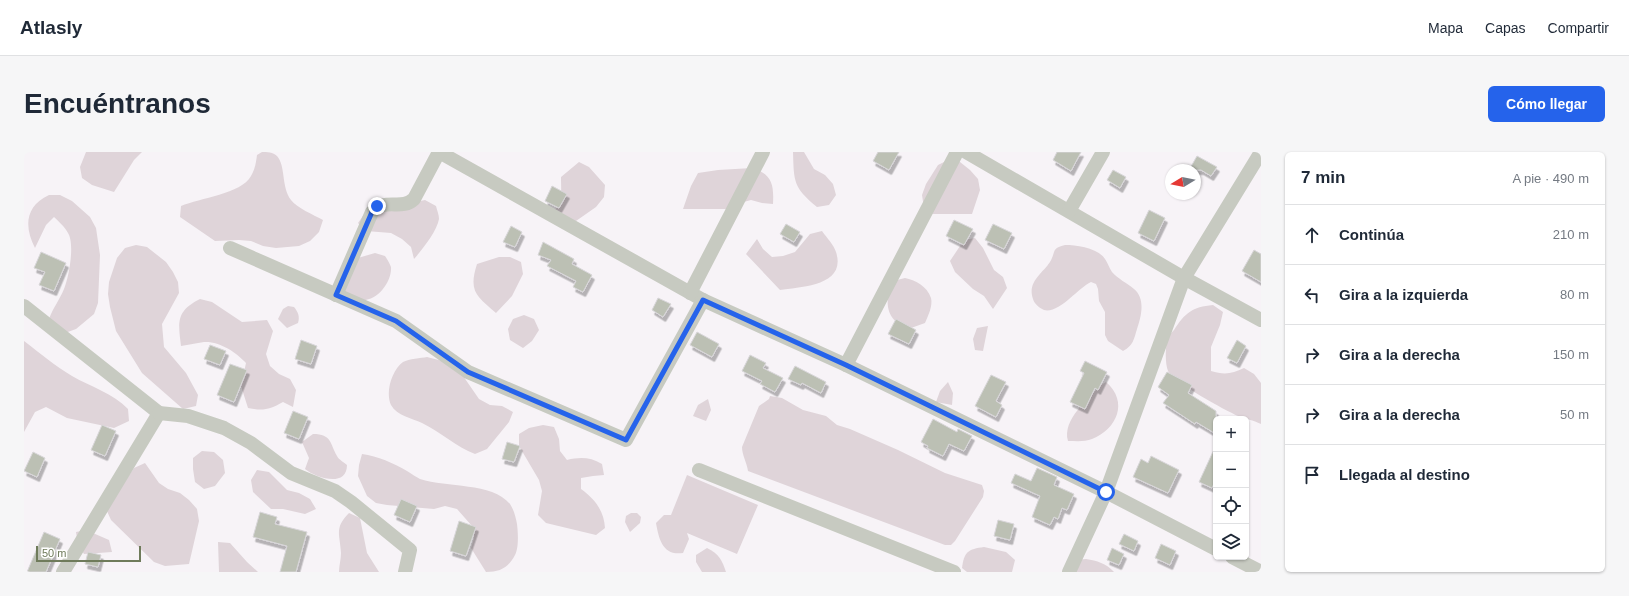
<!DOCTYPE html>
<html lang="es">
<head>
<meta charset="utf-8">
<style>
  :root { --surface:#fff; --page:#f6f6f7; --text:#1f2937; --muted:#747a83; --line:#e0e1e3; --accent:#2563eb }
  body { margin:0; font-family:Helvetica,sans-serif; background:var(--page); color:var(--text) }
  .controls { position:absolute; right:12px; bottom:12px; display:grid; overflow:hidden; border-radius:6px; box-shadow:0 1px 3px #0004 }
  .controls button { width:36px; height:36px; display:grid; place-items:center; padding:0; border:0; border-bottom:1px solid var(--line); background:var(--surface); color:var(--text); font:20px sans-serif }
  .compass { position:absolute; left:1141px; top:12px; width:36px; height:36px; border-radius:50%; background:var(--surface); box-shadow:0 1px 3px #0004; rotate:260deg }
  .scale { position:absolute; left:12px; bottom:10px; width:105px; box-sizing:border-box; padding-left:4px; border:2px solid #6f7b5b; border-top:0; font-size:11px; line-height:14px; white-space:nowrap; color:#6f7b5b; -webkit-text-stroke:3px #fff; paint-order:stroke }
  .stop { position:absolute; width:12px; height:12px; margin:-9px; border:3px solid #2563eb; border-radius:50%; background:#fff }
  .stop.end { background:#2563eb; border-color:#fff; box-shadow:0 1px 4px #0008 }
  .list { margin:0; padding:0; list-style:none }
  h2 { display:flex; justify-content:space-between; align-items:center; height:52px; margin:0; padding:0 16px; font-size:17px }
  h2 small { font-size:13px; font-weight:400; color:var(--muted) }
  .list li { display:grid; grid-template-columns:26px 1fr auto; gap:12px; align-items:center; box-sizing:border-box; height:60px; padding:0 16px; border-top:1px solid var(--line) }
  .list b { display:block; font-size:15px; white-space:nowrap }
  .list em { font-size:13px; font-style:normal; color:var(--muted) }
  .icon { flex:none; width:22px; height:22px; fill:none; stroke:currentColor; stroke-width:2; stroke-linecap:round; stroke-linejoin:round }
  .map { position:relative; flex:none; width:1237px; height:420px; overflow:hidden; border-radius:6px }
  header { display:flex; align-items:center; gap:24px; box-sizing:border-box; height:56px; padding:0 20px; background:var(--surface); border-bottom:1px solid var(--line) }
  header strong { font-size:19px }
  nav { display:flex; gap:22px; margin-inline-start:auto; font-size:14px }
  .intro { display:flex; align-items:center; justify-content:space-between; box-sizing:border-box; height:96px; padding:0 24px }
  h1 { margin:0; font-size:28px }
  .button { padding:10px 18px; border-radius:6px; background:var(--accent); color:#fff; font-size:14px; font-weight:700 }
  main { display:flex; gap:24px; padding:0 24px }
  aside { flex:1; background:var(--surface); border-radius:6px; box-shadow:0 1px 3px #0004 }
  .map>svg:first-child { display:block }
</style>
</head>
<body>
<header>
<strong>Atlasly</strong>
<nav><a>Mapa</a><a>Capas</a><a>Compartir</a></nav>
</header>
<div class="intro"><h1>Encuéntranos</h1><a class="button">Cómo llegar</a></div>
<main>
<div class="map">
<svg width="1237" height="420" viewBox="0 0 1237 420">
  <defs>
    <filter id="shadow"><feDropShadow dx="2.5" dy="4.5" stdDeviation="0" flood-color="#0004"/></filter>
  </defs>
  <rect width="100%" height="100%" fill="#f7f3f7"/>
  <g fill="#dfd4d9">
    <polygon points="62,0 118,0 110,8 90,40 68,33 58,26 56,15"/>
    <path d="M238,0C243,0 249,0 253,4C262,14 257,35 267,48C273,56 290,63 299,68L295,80L286,89L275,94L252,96L239,94L227,89L215,88L191,89L156,65L157,54C176,46 217,42 227,24C231,18 232,10 233,3Z"/>
    <path d="M769,0H780L790,17L801,23L809,32L812,43L805,53L793,55C769,35 770,30 769,0Z"/>
    <polygon points="924,8 936,10 946,18 954,27 956,38 948,62 909,62 900,56 898,43 902,32 914,13"/>
    <path d="M555,10L565,15L581,33L580,45L572,55L552,69L523,64C540,53 537,44 537,25Z"/>
    <path d="M728,16C748,22 750,32 749,52L738,51L727,48L716,51L707,57H659L667,34L674,21L694,18Z"/>
    <path d="M25,43H36L48,49L66,65L72,76L76,103L74,151L70,162L52,177L41,181L25,167C29,156 36,147 40,137C45,125 51,92 44,81C41,75 34,69 30,65L22,73L11,96C0,75 1,54 25,43Z"/>
    <path d="M401,48L412,54C413,58 415,63 415,67C413,79 398,98 390,107L387,95L378,87L367,81L342,79L334,71L341,61Z"/>
    <path d="M798,79C803,86 810,93 812,100C823,134 777,135 756,138L722,102L733,87L739,97L748,105L759,104L771,100L786,82Z"/>
    <polygon points="951,86 959,96 970,118 979,125 983,136 969,157 960,144 949,137 931,120 926,109 940,88"/>
    <polygon points="112,93 123,95 142,110 149,120 154,130 155,141 138,172 140,195 162,221 174,243 172,254 159,257 118,221 92,179 86,155 84,142 85,130 93,106 101,96"/>
    <path d="M1041,93C1053,93 1074,96 1081,107C1084,111 1085,116 1088,120C1094,127 1103,131 1110,137C1122,147 1117,165 1113,177C1110,187 1109,194 1099,199L1084,189L1081,183V160L1075,149L1074,137L1072,132L1067,130C1054,136 1035,162 1020,158C1015,156 1010,151 1009,147C1003,130 1018,122 1026,110C1032,100 1027,96 1041,93Z"/>
    <path d="M351,101L361,104C363,107 366,112 367,115C368,130 353,149 338,148C331,147 322,141 315,139L327,108Z"/>
    <path d="M475,105H486L497,110L499,122L488,144L472,161C453,144 444,140 453,112Z"/>
    <path d="M881,126C891,128 903,134 907,146C909,154 904,164 901,171L887,176C884,175 879,174 875,172C860,162 862,143 869,129Z"/>
    <path d="M176,147L188,150L218,170L243,168L249,179L242,202L246,214L255,222L266,227L272,238L269,255L259,250C245,258 239,259 224,256L217,234L222,211C212,200 195,189 180,190C172,191 165,193 157,194C154,170 152,159 176,147Z"/>
    <path d="M1189,153L1199,160L1196,173L1187,195V219C1200,223 1208,222 1220,216L1230,222L1237,231V272C1229,268 1222,267 1214,264C1201,258 1150,231 1144,219C1141,212 1141,193 1144,186C1145,183 1148,180 1150,178C1161,161 1168,155 1189,153Z"/>
    <path d="M264,154L270,155C274,160 276,164 274,171L263,176L254,167L259,157Z"/>
    <polygon points="500,163 510,167 515,178 508,189 499,196 486,188 484,177 489,167"/>
    <polygon points="964,174 959,199 951,198 949,187 953,176"/>
    <path d="M0,189C16,201 31,214 48,224C67,235 89,241 104,257L105,269L90,276L43,266L22,255L11,260L0,280Z"/>
    <path d="M403,205L426,211L435,218L455,247L466,253L478,254L489,260L485,270L463,297L451,302C432,295 417,280 398,271C388,266 373,264 367,253C361,240 368,218 379,210C385,207 397,206 403,205Z"/>
    <polygon points="924,230 929,241 928,253 912,250 916,239"/>
    <path d="M1082,230C1105,250 1093,277 1068,287C1061,290 1052,289 1044,289C1038,268 1064,247 1077,233Z"/>
    <path d="M746,244L758,246L779,258L802,264L813,273L826,277L874,298L921,321L958,333L960,339L959,345L931,389L927,393H921L724,319C723,311 718,303 718,295L735,254L745,247Z"/>
    <polygon points="684,247 687,258 682,269 669,264 674,253"/>
    <path d="M519,273L530,275L535,287L536,299L543,308C556,305 566,305 578,312L580,323L569,324L557,326V337C571,347 580,359 581,376L572,383L522,371L514,363L518,339L515,328L495,294V282L505,276Z"/>
    <path d="M289,282C308,282 306,292 313,304C315,308 320,310 323,313C323,336 292,326 281,317L285,306L278,290Z"/>
    <polygon points="178,299 190,300 199,308 201,321 191,334 180,337 171,330 169,317 169,306"/>
    <path d="M338,302C354,304 369,311 383,319C388,322 392,325 396,327C423,336 468,330 486,352C490,358 492,366 493,372C494,380 495,396 491,403C484,416 476,420 462,420L447,396L450,386L448,374L433,357L421,354L410,357L363,353L352,351L343,344L334,324L335,313Z"/>
    <polygon points="121,311 135,331 144,337 156,341 165,348 173,357 175,369 165,412 141,414 130,410 87,368 82,357 110,316"/>
    <polygon points="233,318 245,320 263,338 275,341 286,347 292,357 281,362 259,357 247,357 229,340 227,328"/>
    <path d="M663,323L734,353L713,402L663,381L665,387L659,401C639,404 635,388 632,371L640,363H647Z"/>
    <path d="M325,361L336,366L343,401L355,420H315C315,414 317,407 317,401C316,382 310,376 325,361Z"/>
    <polygon points="607,361 613,361 617,365 616,371 606,380 601,370 602,364"/>
    <polygon points="62,378 85,388 88,400 60,402 54,392 52,380"/>
    <polygon points="194,390 206,391 223,410 234,420 195,420"/>
    <path d="M960,395L982,400L991,408L988,420H943L938,416C940,400 944,397 960,395Z"/>
    <path d="M683,396C695,402 698,408 702,420H678L672,410V403Z"/>
    <path d="M1062,407C1073,409 1082,411 1090,420H1048L1052,408Z"/>
  </g>
  <g fill="#bcc0b4" stroke="#d8d6d9" filter="url(#shadow)">
    <polygon points="854,0 875,0 865,18 849,9"/>
    <polygon points="1033,0 1057,0 1047,19 1029,8"/>
    <polygon points="1173,4 1193,15 1187,24 1177,18 1165,18"/>
    <polygon points="1089,18 1102,25 1096,36 1083,28"/>
    <polygon points="528,34 543,42 535,56 521,49"/>
    <polygon points="1125,58 1141,66 1130,89 1114,81"/>
    <polygon points="930,68 949,77 940,93 922,84"/>
    <polygon points="762,72 776,80 770,90 756,82"/>
    <polygon points="969,72 988,81 980,97 961,88"/>
    <polygon points="487,74 498,80 491,95 479,90"/>
    <polygon points="519,90 550,107 548,112 568,123 559,140 549,135 552,129 523,114 527,108 514,103"/>
    <polygon points="1230,98 1237,102 1237,130 1218,119"/>
    <polygon points="17,100 42,111 30,139 15,133 21,120 10,116"/>
    <polygon points="634,146 647,152 639,165 628,158"/>
    <polygon points="872,167 892,178 885,192 864,182"/>
    <polygon points="673,180 695,192 688,205 666,193"/>
    <polygon points="277,188 293,194 287,212 271,207"/>
    <polygon points="1213,188 1222,194 1213,211 1203,206"/>
    <polygon points="186,193 202,199 196,213 180,207"/>
    <polygon points="726,203 742,211 739,216 759,226 751,240 736,232 738,229 718,219"/>
    <polygon points="1061,209 1083,220 1074,238 1071,236 1061,257 1046,250 1060,221 1056,219"/>
    <polygon points="206,212 223,218 210,250 193,243"/>
    <polygon points="771,214 802,230 797,241 778,231 777,233 764,227"/>
    <polygon points="1143,220 1168,233 1164,241 1192,259 1192,282 1172,270 1171,272 1139,251 1145,243 1134,235"/>
    <polygon points="967,223 982,230 972,249 978,253 972,265 951,254"/>
    <polygon points="269,259 284,265 275,287 260,281"/>
    <polygon points="909,267 933,280 934,277 948,284 940,299 925,292 919,304 903,296 904,294 897,290"/>
    <polygon points="78,273 92,279 81,304 67,298"/>
    <polygon points="483,290 496,294 490,310 478,307"/>
    <polygon points="1192,293 1192,327 1188,336 1175,330"/>
    <polygon points="9,300 21,306 13,325 0,319"/>
    <polygon points="1127,304 1155,318 1144,341 1109,325 1117,307 1124,311"/>
    <polygon points="1013,316 1033,325 1030,333 1050,342 1043,358 1038,356 1034,367 1030,365 1026,373 1008,365 1016,344 987,331 991,322 1007,329"/>
    <polygon points="377,347 393,354 386,370 370,363"/>
    <polygon points="236,360 253,365 251,372 283,380 272,420 256,420 263,394 229,385"/>
    <polygon points="974,368 990,372 986,388 970,384"/>
    <polygon points="435,369 452,375 442,404 426,399"/>
    <polygon points="20,380 36,387 22,420 3,420"/>
    <polygon points="1100,382 1114,389 1110,399 1095,392"/>
    <polygon points="1137,392 1152,399 1146,413 1131,406"/>
    <polygon points="1088,396 1100,402 1095,413 1083,408"/>
    <polygon points="64,400 77,403 74,415 61,412"/>
  </g>
  <g fill="none" stroke-linecap="round" stroke-linejoin="round">
    <g stroke="#c7cac1" stroke-width="14">
      <polyline points="415,0 679,148 822,213 1082,340 1192,397"/>
      <polyline points="942,0 1160,126 1237,168"/>
      <polyline points="1045,59 1079,0"/>
      <polyline points="206,96 372,169 444,220 602,288 679,148"/>
      <polyline points="666,141 739,0"/>
      <path d="M312,143L348,60C361,45 377,59 390,47L415,0"/>
      <polyline points="0,154 135,261 39,420"/>
      <polyline points="822,213 933,0"/>
      <polyline points="135,261 164,264 200,276 227,291 267,321 311,339 327,350 386,398 381,420"/>
      <polyline points="675,318 930,420"/>
      <polyline points="1208,405 1237,420"/>
      <polyline points="1045,420 1082,340 1160,126 1237,0"/>
    </g>
  </g>
  <g fill="none" stroke-linecap="round" stroke-linejoin="round">
    <polyline stroke="#2563eb" stroke-width="5" points="353,54 348,60 312,143 372,169 444,220 602,288 679,148 822,213 1082,340"/>
  </g>
</svg>
<div class="controls">
<button>+</button>
<button>−</button>
<button><svg class="icon" aria-label="locate" viewBox="0 0 24 24"><circle cx="12" cy="12" r="6"/><path d="M12 2v4M12 18v4M2 12h4M18 12h4"/></svg></button>
<button><svg class="icon" aria-label="layers" viewBox="0 0 24 24"><path d="M12 4l9 5-9 5-9-5zM3 14l9 5 9-5"/></svg></button>
</div>
<svg class="compass" viewBox="-18 -18 36 36"><path d="M0-13l5 13h-10z" fill="#e53935"/><path d="M0 13l5-13h-10z" fill="#747a83"/></svg>
<div class="scale">50 m</div>
<div class="stop" style="left:1082px;top:340px"></div>
<div class="stop end" style="left:353px;top:54px"></div>
</div>
<aside>
<h2>7 min<small>A pie · 490 m</small></h2>
<ul class="list">
<li><svg class="icon" aria-label="ahead" viewBox="0 0 24 24"><path d="M12 20V5M6 11l6-6 6 6"/></svg><div><b>Continúa</b></div><em>210 m</em></li>
<li><svg class="icon" aria-label="left" viewBox="0 0 24 24"><path d="M17 20v-9H6M10 6l-5 5 5 5"/></svg><div><b>Gira a la izquierda</b></div><em>80 m</em></li>
<li><svg class="icon" aria-label="right" viewBox="0 0 24 24"><path d="M7 20v-9h11M14 6l5 5-5 5"/></svg><div><b>Gira a la derecha</b></div><em>150 m</em></li>
<li><svg class="icon" aria-label="right" viewBox="0 0 24 24"><path d="M7 20v-9h11M14 6l5 5-5 5"/></svg><div><b>Gira a la derecha</b></div><em>50 m</em></li>
<li><svg class="icon" aria-label="arrive" viewBox="0 0 24 24"><path d="M6 21V4h12l-3 4 3 4H6"/></svg><div><b>Llegada al destino</b></div></li>
</ul>
</aside>
</main>
</body>
</html>
